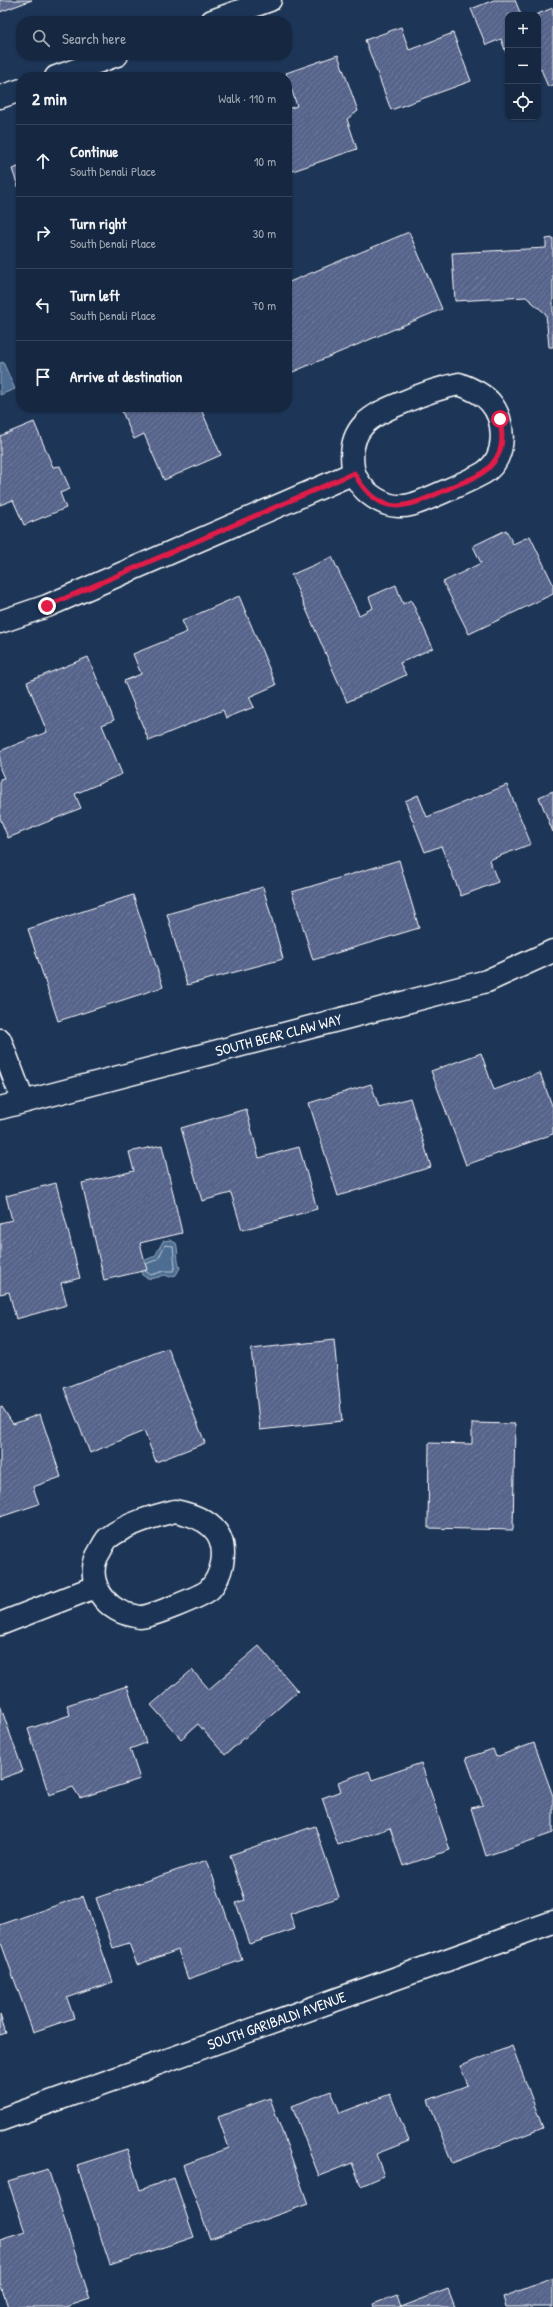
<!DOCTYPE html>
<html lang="en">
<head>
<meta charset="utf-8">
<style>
  :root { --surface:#162841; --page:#23344c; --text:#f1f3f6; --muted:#9ea6b1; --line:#35445a }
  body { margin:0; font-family:"Patrick Hand",sans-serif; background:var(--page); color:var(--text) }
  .controls { position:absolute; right:12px; top:12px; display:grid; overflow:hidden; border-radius:8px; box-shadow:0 1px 3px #0004 }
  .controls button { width:36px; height:36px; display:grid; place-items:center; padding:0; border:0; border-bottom:1px solid var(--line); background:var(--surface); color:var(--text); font:20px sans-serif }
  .stop { position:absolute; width:12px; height:12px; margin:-9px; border:3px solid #e11d48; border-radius:50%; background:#fff }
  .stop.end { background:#e11d48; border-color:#fff; box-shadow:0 1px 4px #0008 }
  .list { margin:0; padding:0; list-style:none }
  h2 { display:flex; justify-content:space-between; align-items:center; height:52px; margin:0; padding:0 16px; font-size:17px }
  h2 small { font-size:13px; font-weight:400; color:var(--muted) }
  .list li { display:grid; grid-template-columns:26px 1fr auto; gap:12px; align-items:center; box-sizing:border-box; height:72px; padding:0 16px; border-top:1px solid var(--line) }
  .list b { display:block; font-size:15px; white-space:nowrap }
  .list p { margin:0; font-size:13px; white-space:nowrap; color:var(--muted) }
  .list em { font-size:13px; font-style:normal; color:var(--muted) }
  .icon { flex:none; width:22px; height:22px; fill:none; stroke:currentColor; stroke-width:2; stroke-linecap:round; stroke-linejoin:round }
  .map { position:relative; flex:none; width:553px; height:2307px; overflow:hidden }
  .search { position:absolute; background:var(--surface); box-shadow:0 1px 3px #0004; left:16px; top:16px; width:276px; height:44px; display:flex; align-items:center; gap:10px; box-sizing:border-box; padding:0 14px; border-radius:16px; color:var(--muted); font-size:15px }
  .panel { position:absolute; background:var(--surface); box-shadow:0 1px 3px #0004; left:16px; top:72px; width:276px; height:340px; border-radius:16px }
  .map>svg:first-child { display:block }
</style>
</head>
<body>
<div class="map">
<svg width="553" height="2307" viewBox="0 0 553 2307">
  <defs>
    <pattern id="building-hatch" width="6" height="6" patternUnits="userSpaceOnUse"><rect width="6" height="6" fill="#57648b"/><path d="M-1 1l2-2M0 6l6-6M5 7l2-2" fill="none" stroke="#707b9c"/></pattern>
  </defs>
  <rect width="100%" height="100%" fill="#1d3557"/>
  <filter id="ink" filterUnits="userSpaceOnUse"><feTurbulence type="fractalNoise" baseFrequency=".025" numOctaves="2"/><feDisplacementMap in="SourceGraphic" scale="8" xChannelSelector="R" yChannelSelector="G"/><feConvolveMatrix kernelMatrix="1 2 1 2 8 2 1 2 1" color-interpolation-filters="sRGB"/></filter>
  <g filter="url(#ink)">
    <g fill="#4e6e92" stroke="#95a8be">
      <polygon points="3,362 15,389 0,395 0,363"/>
      <path d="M170,1240L176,1243C179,1251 176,1259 180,1268L176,1275L170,1277L165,1275C155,1278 150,1281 142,1275L140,1267L143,1261L155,1256L163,1241Z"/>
    </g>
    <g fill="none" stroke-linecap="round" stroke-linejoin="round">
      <polyline stroke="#b8c5d3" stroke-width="1" points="145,1271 151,1275 164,1271 173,1271 175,1267 173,1246 165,1245 158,1259 146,1264"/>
    </g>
    <g fill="url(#building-hatch)" stroke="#fff">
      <polygon points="0,0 32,0 0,12"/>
      <polygon points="494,0 515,0 521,15 508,15 508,58 501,39 486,45 471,9"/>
      <polygon points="553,8 553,85 548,87 541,69 538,70 538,15 535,15"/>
      <polygon points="401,27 409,50 453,33 471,81 391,110 365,40"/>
      <polygon points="338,55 358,111 347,119 357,149 287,173 287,109 297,106 286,73"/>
      <polygon points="21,166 21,195 12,169"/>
      <polygon points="409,232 442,309 288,374 287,283"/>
      <polygon points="553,238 553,347 549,347 546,314 526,297 455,301 452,253 546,248 546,239"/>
      <polygon points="120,407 200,407 221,455 164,480 144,434 134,439"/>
      <polygon points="34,422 53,467 60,466 70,489 60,493 66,508 24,525 13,500 0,505 0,436"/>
      <polygon points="506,530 513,544 530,536 553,584 553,594 469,634 443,582 481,563 473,546"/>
      <polygon points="332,557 359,615 373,608 369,597 396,585 403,604 411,600 433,648 400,663 406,675 347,702 291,575"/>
      <polygon points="239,596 276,685 249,697 254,707 226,718 223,710 149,741 124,681 141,674 133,654 187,632 182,621"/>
      <polygon points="88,657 114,720 102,725 122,774 75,794 81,808 8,838 0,818 0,779 4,778 0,769 0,751 47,732 27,682"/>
      <polygon points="507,785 531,844 489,860 498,882 461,896 441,846 425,852 405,801 418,795 427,817"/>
      <polygon points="553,791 553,832 539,797"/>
      <polygon points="399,860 419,928 313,960 292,892"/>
      <polygon points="263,887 283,959 187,985 167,914"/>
      <polygon points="133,895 163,987 58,1021 28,929"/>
      <polygon points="481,1053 494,1090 540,1073 553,1108 553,1134 466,1165 431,1071"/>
      <polygon points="371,1084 379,1107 410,1098 431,1167 338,1196 309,1103"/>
      <polygon points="246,1109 259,1158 299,1147 317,1209 242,1230 231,1193 202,1201 181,1128"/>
      <polygon points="162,1145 182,1233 140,1243 147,1270 104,1280 82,1183 134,1171 129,1152"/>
      <polygon points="56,1183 80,1278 61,1283 67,1305 16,1319 9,1292 0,1294 0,1223 12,1220 6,1196"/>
      <polygon points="334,1340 342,1421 260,1430 251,1349"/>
      <polygon points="168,1348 205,1443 156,1462 144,1431 90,1453 64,1388"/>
      <polygon points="2,1407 13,1424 40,1414 61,1477 33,1487 39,1504 0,1517 0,1408"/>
      <polygon points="472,1423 515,1424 513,1530 428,1528 429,1443 472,1444"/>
      <polygon points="259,1646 298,1691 225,1755 198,1724 181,1739 151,1705 192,1670 209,1689"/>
      <polygon points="127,1686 146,1743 130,1749 140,1779 80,1798 73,1787 49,1795 28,1729 70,1715 67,1705"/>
      <polygon points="0,1705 23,1771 0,1779"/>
      <polygon points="534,1743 553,1796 553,1833 486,1856 471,1808 483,1805 466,1758 493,1749 496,1757"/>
      <polygon points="421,1763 450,1850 403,1866 390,1828 338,1845 322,1798 341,1791 338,1782 369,1771 372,1780"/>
      <polygon points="315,1826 339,1897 290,1914 295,1929 250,1944 236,1903 245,1900 230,1855"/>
      <polygon points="207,1860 242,1960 188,1979 178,1950 137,1965 129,1943 113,1948 96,1898"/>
      <polygon points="83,1896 113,1982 67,1998 74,2018 33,2032 0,1940 0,1925"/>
      <polygon points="0,2015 6,2033 0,2035"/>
      <polygon points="512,2046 543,2128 452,2163 428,2100 468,2085 460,2066"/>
      <polygon points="331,2091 340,2113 390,2094 409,2141 376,2154 384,2176 361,2186 352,2163 319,2176 292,2106"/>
      <polygon points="270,2098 308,2204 210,2239 183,2165 229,2148 218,2117"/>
      <polygon points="127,2149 140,2190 174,2178 194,2237 110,2265 77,2165"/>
      <polygon points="48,2169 90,2299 66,2307 8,2307 0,2283 0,2240 25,2232 8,2181"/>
      <polygon points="553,2278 553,2307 506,2307 503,2297"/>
      <polygon points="448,2289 455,2307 374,2307 373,2304 397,2295 401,2307"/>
    </g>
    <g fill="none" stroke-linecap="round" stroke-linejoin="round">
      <defs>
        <g id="minor">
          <polyline points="212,21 270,0"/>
          <polyline points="56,77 117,55"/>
          <polyline points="0,97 21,90"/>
          <path d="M459,384C470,388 482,393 490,402C506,420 507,458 485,472C476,478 420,503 410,505C403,507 393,506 387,504C371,498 356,485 353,468C347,427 371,415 404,402C422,394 439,388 459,384Z"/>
          <polyline points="0,622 47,606 354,473"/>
          <polyline points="0,1040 23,1101"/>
          <path id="s1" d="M0,1108L487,981L553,951"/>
          <path d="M175,1511C205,1517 228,1530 222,1564C220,1573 216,1582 210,1589C203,1596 150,1617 140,1617C137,1617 134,1615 131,1615C103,1610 83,1577 100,1551C102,1547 105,1541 108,1538C128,1523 152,1517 175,1511Z"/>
          <polyline points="0,1624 95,1587"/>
          <path id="s2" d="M0,2120L553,1922"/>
        </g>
      </defs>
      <use href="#minor" stroke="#fff" stroke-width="25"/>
      <use href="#minor" stroke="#1d3557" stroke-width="22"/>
    </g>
  </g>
  <g fill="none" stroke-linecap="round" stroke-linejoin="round" filter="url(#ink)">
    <path stroke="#e11d48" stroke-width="5" d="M47,606L354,473C382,523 410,506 452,487C470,479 487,475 497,457C504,445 502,432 500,419"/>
  </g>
  <g text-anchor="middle" stroke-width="3" stroke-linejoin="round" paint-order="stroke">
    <g font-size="15" fill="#fff" stroke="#1d3557">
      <text dy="5" stroke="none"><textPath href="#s1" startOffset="288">SOUTH BEAR CLAW WAY</textPath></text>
      <text dy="5" stroke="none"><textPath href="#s2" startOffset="294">SOUTH GARIBALDI AVENUE</textPath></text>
    </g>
  </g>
</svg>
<div class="controls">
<button>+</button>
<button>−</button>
<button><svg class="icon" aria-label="locate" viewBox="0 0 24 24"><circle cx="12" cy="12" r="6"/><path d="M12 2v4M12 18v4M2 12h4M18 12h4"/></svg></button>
</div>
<div class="stop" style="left:500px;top:419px"></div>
<div class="stop end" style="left:47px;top:606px"></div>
<div class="search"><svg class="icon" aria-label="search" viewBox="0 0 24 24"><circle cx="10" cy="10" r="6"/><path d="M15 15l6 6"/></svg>Search here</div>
<section class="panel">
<h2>2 min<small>Walk · 110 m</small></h2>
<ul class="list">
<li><svg class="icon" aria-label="ahead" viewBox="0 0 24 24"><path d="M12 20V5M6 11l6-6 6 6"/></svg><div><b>Continue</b><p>South Denali Place</p></div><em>10 m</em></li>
<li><svg class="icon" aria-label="right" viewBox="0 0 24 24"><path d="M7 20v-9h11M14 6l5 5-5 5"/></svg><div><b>Turn right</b><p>South Denali Place</p></div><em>30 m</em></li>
<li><svg class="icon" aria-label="left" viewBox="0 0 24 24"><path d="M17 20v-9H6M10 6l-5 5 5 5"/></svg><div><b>Turn left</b><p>South Denali Place</p></div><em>70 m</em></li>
<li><svg class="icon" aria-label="arrive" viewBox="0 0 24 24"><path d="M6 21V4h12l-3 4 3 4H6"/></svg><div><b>Arrive at destination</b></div></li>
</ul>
</section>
</div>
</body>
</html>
